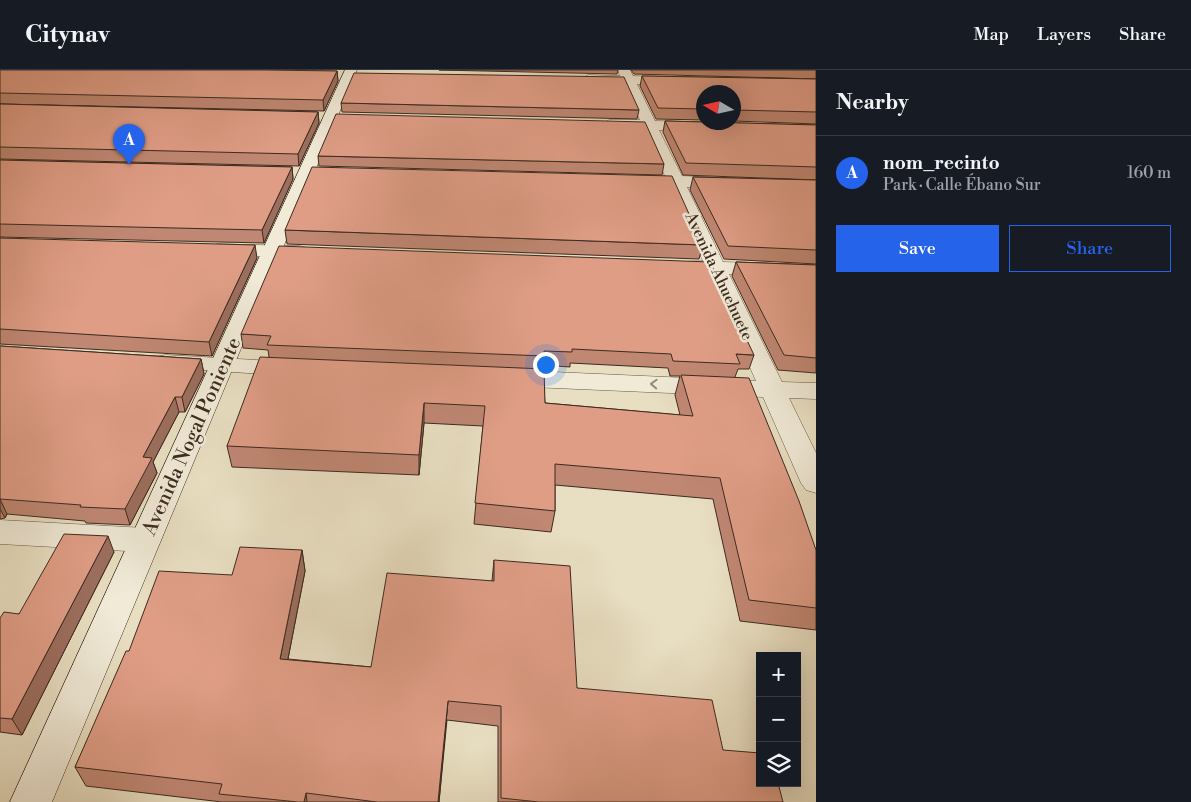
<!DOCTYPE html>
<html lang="en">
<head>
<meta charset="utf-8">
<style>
  :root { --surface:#171b24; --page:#20242c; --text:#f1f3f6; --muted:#9ea1a6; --line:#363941; --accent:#2563eb }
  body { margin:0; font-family:"Libre Bodoni",serif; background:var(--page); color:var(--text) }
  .controls { position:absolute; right:15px; bottom:15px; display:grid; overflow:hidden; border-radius:0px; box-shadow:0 5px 20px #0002 }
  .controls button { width:45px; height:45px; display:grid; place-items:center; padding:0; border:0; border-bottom:1px solid var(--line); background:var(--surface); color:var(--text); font:25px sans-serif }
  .compass { position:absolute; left:696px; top:15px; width:45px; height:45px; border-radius:50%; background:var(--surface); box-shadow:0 5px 20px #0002; rotate:279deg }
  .you { position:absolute; left:545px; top:294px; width:18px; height:18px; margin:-12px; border:4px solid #fff; border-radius:50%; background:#1a73e8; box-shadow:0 0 0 8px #1a73e833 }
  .badge { display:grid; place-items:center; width:32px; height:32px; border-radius:50%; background:var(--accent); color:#fff; font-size:16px; font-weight:700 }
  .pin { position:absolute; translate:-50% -41px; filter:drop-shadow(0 1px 2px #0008) }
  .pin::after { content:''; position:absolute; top:26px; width:18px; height:15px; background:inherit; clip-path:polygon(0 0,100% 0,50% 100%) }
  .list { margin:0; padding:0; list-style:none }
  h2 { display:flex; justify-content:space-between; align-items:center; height:65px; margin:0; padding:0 20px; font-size:21px }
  h2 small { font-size:16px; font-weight:400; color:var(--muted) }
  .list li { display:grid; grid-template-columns:32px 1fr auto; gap:15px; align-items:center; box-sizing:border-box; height:75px; padding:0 20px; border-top:1px solid var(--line) }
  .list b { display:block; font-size:19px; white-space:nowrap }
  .list p { margin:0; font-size:16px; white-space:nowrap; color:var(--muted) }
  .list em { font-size:16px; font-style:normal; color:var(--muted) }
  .actions { display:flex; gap:10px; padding:15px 20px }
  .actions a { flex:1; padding:11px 0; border:1px solid var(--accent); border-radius:0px; text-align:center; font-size:18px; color:var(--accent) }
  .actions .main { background:var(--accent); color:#fff }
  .icon { flex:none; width:28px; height:28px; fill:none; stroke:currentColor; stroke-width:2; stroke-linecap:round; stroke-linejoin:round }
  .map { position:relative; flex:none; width:816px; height:732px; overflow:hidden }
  header { display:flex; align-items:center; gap:30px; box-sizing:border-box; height:70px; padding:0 25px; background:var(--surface); border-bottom:1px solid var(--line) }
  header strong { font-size:24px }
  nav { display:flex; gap:28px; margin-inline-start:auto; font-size:18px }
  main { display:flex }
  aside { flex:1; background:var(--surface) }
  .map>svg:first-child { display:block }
</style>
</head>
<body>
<header>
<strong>Citynav</strong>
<nav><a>Map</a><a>Layers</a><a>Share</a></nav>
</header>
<main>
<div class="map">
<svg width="816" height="732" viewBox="0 0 816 732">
  <rect width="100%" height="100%" fill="#e8dec1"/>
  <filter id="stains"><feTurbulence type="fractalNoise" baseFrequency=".004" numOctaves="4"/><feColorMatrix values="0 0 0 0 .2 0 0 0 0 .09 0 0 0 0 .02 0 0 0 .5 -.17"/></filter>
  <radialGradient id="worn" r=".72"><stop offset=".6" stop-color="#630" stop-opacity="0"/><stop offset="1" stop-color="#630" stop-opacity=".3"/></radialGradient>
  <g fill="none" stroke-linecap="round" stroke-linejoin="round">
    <defs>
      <g id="street">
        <polygon points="618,0 630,0 633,6 682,8 684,11 677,15 637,14 655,51 701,52 708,56 701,60 659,60 682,106 730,108 736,109 739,113 736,117 730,118 687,117 723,192 816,195 816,207 729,204 782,312 816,313 816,329 789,328 816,383 816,423 806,420 801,413 763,327 508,316 499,313 495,308 499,303 508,300 756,311 708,203 668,200 665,196 668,192 703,191 669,116 632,114 629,110 632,106 665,106 644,59 609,58 602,54 609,50 640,50 624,14 588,13 582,9 588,5 620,6"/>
        <polygon points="218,174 300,176 307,178 310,182 307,186 300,188 211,184 208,180 211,176"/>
        <polygon points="166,285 292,292 301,294 304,299 301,304 292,306 157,297 154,292 157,287"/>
        <polygon points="0,450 145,458 156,462 161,470 156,478 145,482 0,474"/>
      </g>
      <polygon id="secondary" points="345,0 357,0 52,732 10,732"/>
    </defs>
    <use href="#street" stroke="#685748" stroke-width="1"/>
    <use href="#secondary" stroke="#3d2a1f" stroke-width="1"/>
    <use href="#street" fill="#f0ead7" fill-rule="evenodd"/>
    <use href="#secondary" fill="#f0ead7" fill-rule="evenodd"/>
  </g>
  <g fill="#c08773" stroke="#3d2a1f" fill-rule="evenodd">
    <polygon points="0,0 337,1 338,11 324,41 0,34"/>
    <polygon points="439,0 618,0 617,4"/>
    <polygon points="631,0 816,0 816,9 634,4"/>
    <polygon points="642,6 816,9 816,54 734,51 734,22 704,22 704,50 656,49 640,16"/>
    <polygon points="341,33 639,40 637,49 342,42"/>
    <polygon points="0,34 318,42 319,53 299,96 0,89"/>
    <polygon points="665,51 816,55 816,110 683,105 663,62"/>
    <polygon points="318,86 664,94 662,105 319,96"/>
    <polygon points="0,90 292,97 293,109 264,173 0,167"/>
    <polygon points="693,107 816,110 816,194 724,189 690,120"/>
    <polygon points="285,160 703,175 699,189 287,174"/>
    <polygon points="0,168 257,188 212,286 0,274"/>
    <polygon points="736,192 816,195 816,303 778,300 732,206"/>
    <path d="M241,264L754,285L749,299H738L735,307L816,480V560L740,551L713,429L555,415V441L551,462L474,454L483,356L424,353L419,405L232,397L227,376L269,287L268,280L243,278ZM570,293L668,298L670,306H680L675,325L680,345L545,333L542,299V295L570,297Z"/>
    <polygon points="0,276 201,289 204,304 185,342 179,342 153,392 157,403 130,455 86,453 85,451 7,444 5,448 0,449"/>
    <polygon points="302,480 305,501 288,589 371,597 492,511 494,490 577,618 723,680 783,732 498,732 498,656 447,650 439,732 222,732 86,716 75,697 129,581 232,505"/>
    <polygon points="114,482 22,665 0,662 0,548 19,544"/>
  </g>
  <g fill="#9c6e5e" stroke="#3d2a1f">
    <polygon points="337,1 338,11 324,41 323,30"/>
    <polygon points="318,42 319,53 299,96 298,84"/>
    <polygon points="292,97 293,109 264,173 262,160"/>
    <polygon points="255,175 257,188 212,286 209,272"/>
    <polygon points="201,289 204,304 185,342 182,327"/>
    <polygon points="175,327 179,342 153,392 157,403 130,455 125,439 143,387"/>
    <polygon points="424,333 424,353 419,405 419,385"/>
    <polygon points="0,429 7,444 5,448 0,439"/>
    <polygon points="108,466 114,482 22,665 12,649"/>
    <polygon points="302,480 305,501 284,609 280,589"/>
    <polygon points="448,631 439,732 438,732"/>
    <polygon points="306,723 307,732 304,732"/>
  </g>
  <g fill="#df9d86" stroke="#3d2a1f">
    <polygon points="0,0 268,0 337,1 323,30 0,23"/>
    <polygon points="354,3 624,7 639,40 341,33"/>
    <polygon points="642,6 816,9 816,42 734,40 734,22 704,22 704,39 658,38"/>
    <polygon points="0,34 318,42 298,84 0,77"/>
    <polygon points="336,44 645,52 664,94 318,86"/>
    <polygon points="665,51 704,52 816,55 816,97 686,93"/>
    <polygon points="0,90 292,97 262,160 0,154"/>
    <polygon points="312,97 672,106 703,175 285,160"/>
    <polygon points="693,107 816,110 816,180 728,176"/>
    <polygon points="0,168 255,175 209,272 0,259"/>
    <polygon points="279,176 710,192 754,285 736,284 740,294 673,291 671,284 572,279 572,282 544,281 544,286 267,275 271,266 241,264"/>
    <polygon points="736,192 816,195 816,288 784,285"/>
    <polygon points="0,276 201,289 182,327 175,327 143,387 152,388 125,439 80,437 81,435 0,429"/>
    <polygon points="260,287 544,299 545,333 693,346 681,305 749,308 799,431 816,480 816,538 749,530 720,408 555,394 555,441 475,433 485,336 424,333 419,385 227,376"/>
    <polygon points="64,464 108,466 12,649 0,648 0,548 4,542 19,544"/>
    <polygon points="240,477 302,480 280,589 371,597 387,503 494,511 494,490 570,496 577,618 712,630 723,680 760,683 760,713 778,713 783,732 539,732 501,728 501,636 448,631 438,732 377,732 306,723 304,732 298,732 219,724 222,714 75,697 126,581 129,581 159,501 232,505"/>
  </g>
  <defs><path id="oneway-chevron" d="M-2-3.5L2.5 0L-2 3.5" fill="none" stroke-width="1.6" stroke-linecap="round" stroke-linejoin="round" transform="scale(1.25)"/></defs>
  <use stroke="#968a7b" href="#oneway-chevron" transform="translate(654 314) rotate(-178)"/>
  <g text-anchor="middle" stroke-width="5" stroke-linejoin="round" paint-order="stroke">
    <g font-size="16" fill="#3d2a1f" stroke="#f0ead7">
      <text transform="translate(720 206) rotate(65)" y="6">Avenida Ahuehuete</text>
    </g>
    <g font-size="20" fill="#3d2a1f" stroke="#f0ead7">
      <text transform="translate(191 366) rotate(-66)" y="7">Avenida Nogal Poniente</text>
    </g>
  </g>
  <rect width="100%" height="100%" filter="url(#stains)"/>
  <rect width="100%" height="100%" fill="url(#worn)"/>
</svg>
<div class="controls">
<button>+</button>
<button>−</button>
<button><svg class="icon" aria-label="layers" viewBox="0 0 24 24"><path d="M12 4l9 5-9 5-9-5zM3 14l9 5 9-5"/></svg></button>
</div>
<svg class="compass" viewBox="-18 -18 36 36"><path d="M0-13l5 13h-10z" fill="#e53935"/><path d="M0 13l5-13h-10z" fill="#9ea1a6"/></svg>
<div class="you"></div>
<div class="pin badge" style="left:129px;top:95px">A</div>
</div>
<aside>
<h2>Nearby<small></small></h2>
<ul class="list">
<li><span class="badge">A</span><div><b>nom_recinto</b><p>Park · Calle Ébano Sur</p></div><em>160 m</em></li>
</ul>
<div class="actions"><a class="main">Save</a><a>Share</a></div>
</aside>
</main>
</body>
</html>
